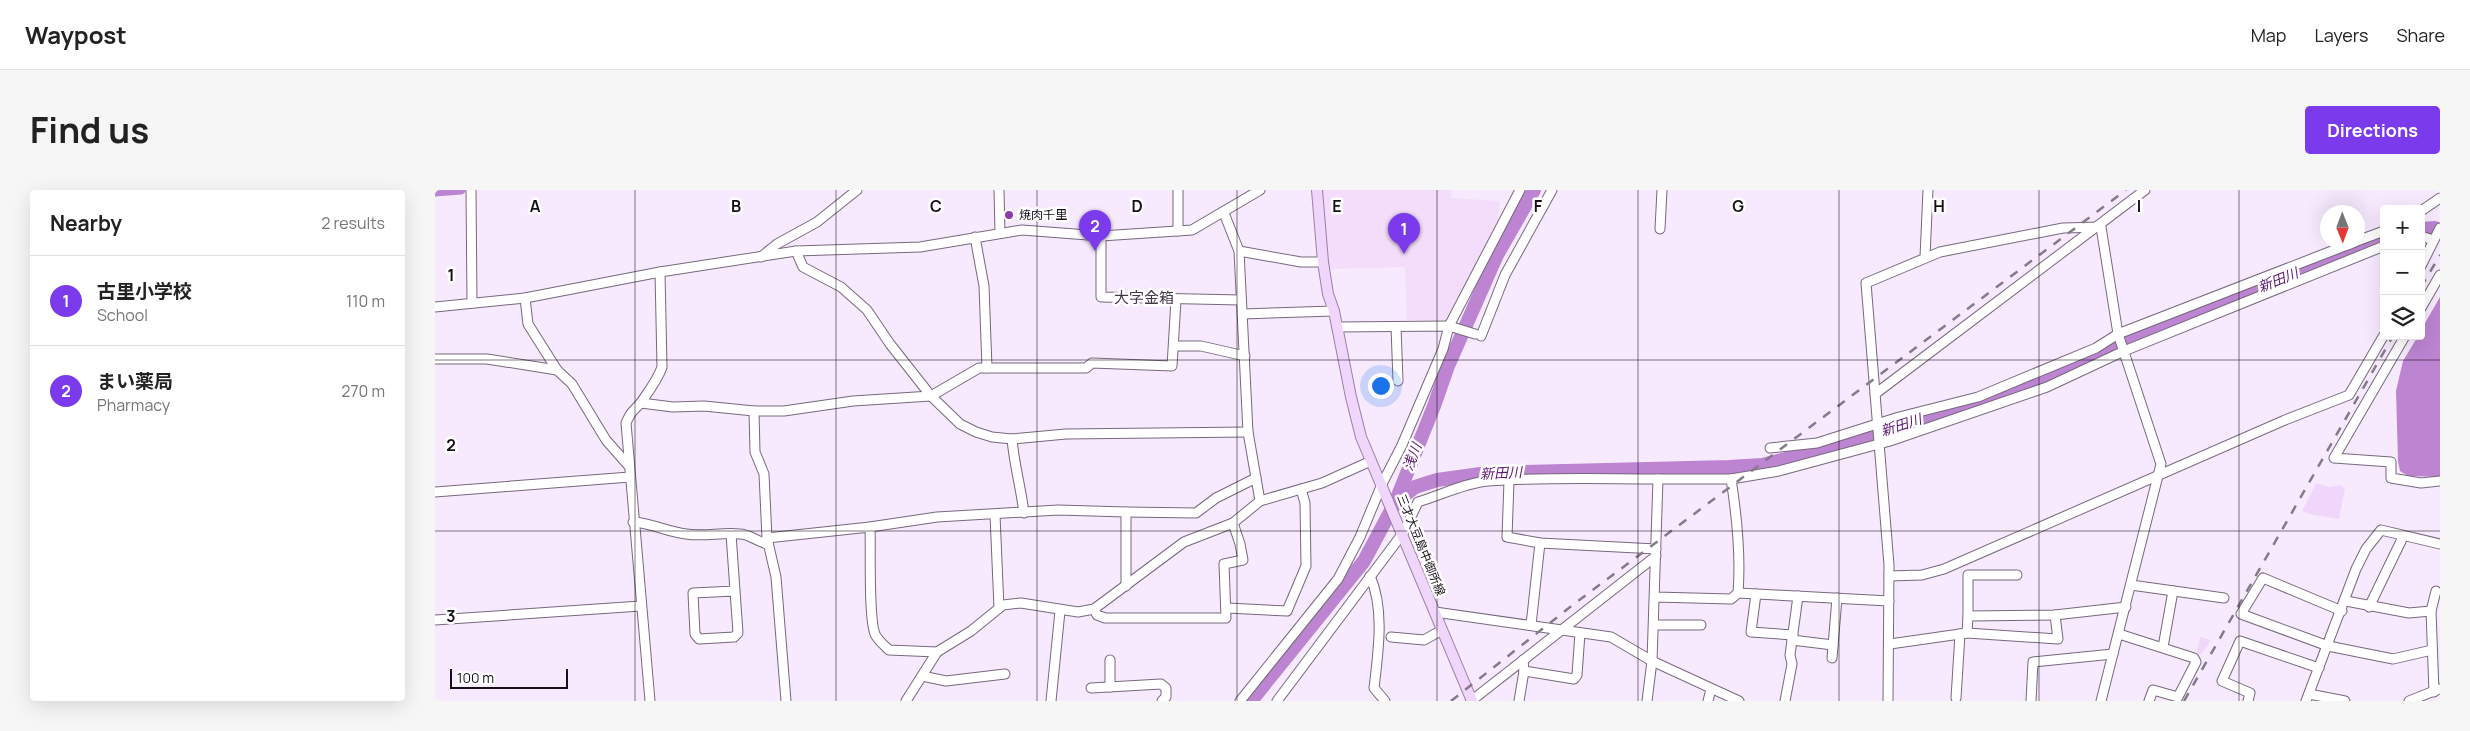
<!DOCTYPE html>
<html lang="en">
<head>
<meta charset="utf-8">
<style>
  :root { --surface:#fff; --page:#f6f6f6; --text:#222; --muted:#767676; --line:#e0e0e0; --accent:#7c3aed }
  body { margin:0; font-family:Manrope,"Noto Sans JP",sans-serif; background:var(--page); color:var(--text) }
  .controls { position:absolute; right:15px; top:15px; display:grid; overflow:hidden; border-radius:5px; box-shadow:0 5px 20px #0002 }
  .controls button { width:45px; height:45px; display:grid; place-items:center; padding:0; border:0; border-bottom:1px solid var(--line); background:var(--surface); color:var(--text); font:25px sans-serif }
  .compass { position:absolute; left:1885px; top:15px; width:45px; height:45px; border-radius:50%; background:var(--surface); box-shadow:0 5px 20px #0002; rotate:179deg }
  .scale { position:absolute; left:15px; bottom:12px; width:118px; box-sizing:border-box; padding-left:5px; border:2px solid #150f17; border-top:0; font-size:14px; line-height:18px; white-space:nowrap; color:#150f17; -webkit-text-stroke:4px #fff; paint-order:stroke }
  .you { position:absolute; left:945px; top:195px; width:18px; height:18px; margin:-12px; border:4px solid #fff; border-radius:50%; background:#1a73e8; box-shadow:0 0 0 8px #1a73e833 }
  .badge { display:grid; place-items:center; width:32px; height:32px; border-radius:50%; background:var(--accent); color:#fff; font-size:16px; font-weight:700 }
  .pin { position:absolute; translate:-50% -41px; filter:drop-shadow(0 1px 2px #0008) }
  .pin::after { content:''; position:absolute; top:26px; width:18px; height:15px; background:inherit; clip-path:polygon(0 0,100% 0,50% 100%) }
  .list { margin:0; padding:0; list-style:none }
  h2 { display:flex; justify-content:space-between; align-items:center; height:65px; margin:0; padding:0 20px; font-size:21px }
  h2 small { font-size:16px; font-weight:400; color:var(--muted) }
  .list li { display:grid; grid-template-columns:32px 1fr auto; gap:15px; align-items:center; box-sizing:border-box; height:90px; padding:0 20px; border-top:1px solid var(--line) }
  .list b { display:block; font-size:19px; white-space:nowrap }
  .list p { margin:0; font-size:16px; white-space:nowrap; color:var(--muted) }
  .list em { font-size:16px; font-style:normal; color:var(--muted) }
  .icon { flex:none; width:28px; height:28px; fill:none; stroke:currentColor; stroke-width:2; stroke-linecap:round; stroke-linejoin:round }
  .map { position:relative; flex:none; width:2005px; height:511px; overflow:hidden; border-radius:5px }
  header { display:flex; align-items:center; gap:30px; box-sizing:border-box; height:70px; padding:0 25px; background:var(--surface); border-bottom:1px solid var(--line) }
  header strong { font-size:24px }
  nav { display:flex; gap:28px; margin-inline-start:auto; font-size:18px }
  .intro { display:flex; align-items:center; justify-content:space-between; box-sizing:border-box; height:120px; padding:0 30px }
  h1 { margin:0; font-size:35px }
  .button { padding:12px 22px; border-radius:5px; background:var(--accent); color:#fff; font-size:18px; font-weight:700 }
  main { display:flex; gap:30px; padding:0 30px }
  aside { flex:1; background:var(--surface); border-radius:5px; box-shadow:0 5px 20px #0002 }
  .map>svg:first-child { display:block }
</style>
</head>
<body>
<header>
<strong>Waypost</strong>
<nav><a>Map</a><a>Layers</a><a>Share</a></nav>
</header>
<div class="intro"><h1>Find us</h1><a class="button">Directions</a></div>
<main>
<aside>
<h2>Nearby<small>2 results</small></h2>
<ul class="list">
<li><span class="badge">1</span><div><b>古里小学校</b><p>School</p></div><em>110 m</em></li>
<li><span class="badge">2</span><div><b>まい薬局</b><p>Pharmacy</p></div><em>270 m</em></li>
</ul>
</aside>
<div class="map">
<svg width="2005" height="511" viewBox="0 0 2005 511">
  <rect width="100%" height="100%" fill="#f8eafe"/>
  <polygon fill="#f3ddfb" points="886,0 1016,0 1016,8 1065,11 1063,30 1013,131 972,130 970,77 894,79 889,50"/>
  <g fill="#f1d6fc">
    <polygon points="1881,293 1894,297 1906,295 1910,299 1904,329 1874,324 1867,321"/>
    <polygon points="1765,447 1776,450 1766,465 1762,463"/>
  </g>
  <polygon fill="#bc84d1" points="2005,107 2005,287 1973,286 1965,281 1963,271 1961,201 1968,171 1983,146 1986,146 1986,140"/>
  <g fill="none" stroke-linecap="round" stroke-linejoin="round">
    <polyline stroke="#bc84d1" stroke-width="9" points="0,2 26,0"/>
    <g stroke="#bc84d1" stroke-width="14">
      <polyline points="1986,39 2000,38"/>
      <polyline points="960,313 980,297 1002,290 1053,283 1294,277 1327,275 1388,260 1576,201 1619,184 1678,155 1949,48"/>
      <polyline points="816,511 929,371 960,313 999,216 1013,176 1062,65 1099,0"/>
    </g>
    <defs>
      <g id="minor">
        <polyline points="36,0 37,113"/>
        <polyline points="564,0 565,43"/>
        <polyline points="1986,21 2005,8"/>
        <polyline points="789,23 804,61 813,242 825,311"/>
        <polyline points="1225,39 1227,0"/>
        <polyline points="743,41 743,0"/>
        <polyline points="666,46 666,107 806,110"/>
        <polyline points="1986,46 1998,50"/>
        <polyline points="540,47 549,96 552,178"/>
        <polyline points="1922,51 1949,41"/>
        <polyline points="361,61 368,77 406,97 432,120 455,154 496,206 525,234 541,242 557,247 577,249 631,244 813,242"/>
        <polyline points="804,61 866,72 888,72"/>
        <polyline points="326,67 342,54 382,32 422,0"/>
        <polyline points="1490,67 1493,0"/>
        <polyline points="1986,76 2005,38"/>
        <polyline points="90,108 93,134 122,180 137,194 171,250 193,275"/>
        <polyline points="0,117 90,108 225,82 361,61 485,57 587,40 666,46 757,40 825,0"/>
        <polyline points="1986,118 2005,85"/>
        <polyline points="808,124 899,121"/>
        <polyline points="902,137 1014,136 1040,144"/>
        <polyline points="961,137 963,191"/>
        <polyline points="1046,146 1070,85 1117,0"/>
        <polyline points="1970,146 1899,268 1956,272 1956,288 1986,293 2005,291"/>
        <polyline points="739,156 766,156 810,166"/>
        <polyline points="0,169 52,169 122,180"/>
        <polyline points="1440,204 1710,0"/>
        <polyline points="206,213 238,217 269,216 319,221 349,221 418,211 496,206 544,178 651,178 657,173 737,176 741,110"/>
        <polyline points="319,221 320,262 329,284 332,348"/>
        <path d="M577,249C579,274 586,298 589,323"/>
        <polyline points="1335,258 1382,253 1464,227 1543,207 1661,158 1683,144 1920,52"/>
        <polyline points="1296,289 1344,281 1455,251 1612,197 1689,161 1949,56"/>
        <polyline points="1074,291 1072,347 1105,353 1221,359"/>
        <polyline points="0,302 195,287"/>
        <polyline points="691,322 761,323 781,308 821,288"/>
        <polyline points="560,325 564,418"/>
        <path d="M198,332C216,333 233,342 251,344C269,347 287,342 305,344C314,344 323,352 333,354"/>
        <path d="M435,337C436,357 433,434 441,446C444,451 450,456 454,460L502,462"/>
        <polyline points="296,344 303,443 299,447 264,449 260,444 258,403 300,401"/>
        <path d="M935,386C950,419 943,463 939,498L950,511"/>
        <polyline points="1454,386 1487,385 1509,379 1850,230 1914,205 1949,145"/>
        <polyline points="1696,395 1789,408"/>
        <polyline points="1303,403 1454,411"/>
        <polyline points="1321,404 1316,442 1358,445"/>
        <polyline points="1911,411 1974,423 1996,421"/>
        <polyline points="1934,417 1968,347"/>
        <polyline points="792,418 852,421 871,376 870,313 866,299"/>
        <polyline points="659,419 662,425 670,428 791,428 789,374 808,370 805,354 798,333"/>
        <polyline points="1907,421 1828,388 1806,424 1893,456 1958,469 1997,460"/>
        <polyline points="1000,422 1176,447 1217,471 1304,511"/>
        <polyline points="1533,426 1533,385 1582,385"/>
        <polyline points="0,430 206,416"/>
        <polyline points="1096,435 1105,353"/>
        <polyline points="1219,435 1266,435"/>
        <polyline points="1532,443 1533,426 1620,425 1691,417"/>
        <polyline points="1684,444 1759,468 1761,472 1743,507 1718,500 1714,511"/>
        <polyline points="956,447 989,450 1007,440"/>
        <polyline points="1357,450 1398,455"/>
        <polyline points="1455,454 1532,443 1623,449 1620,425"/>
        <polyline points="1728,457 1738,401"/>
        <polyline points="1397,468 1402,408"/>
        <polyline points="1088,470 1089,481 1139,489 1142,485 1145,443"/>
        <polyline points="487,486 511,491 570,484"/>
        <polyline points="675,497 675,470"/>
        <polyline points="656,498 726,494 731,498 731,507 727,511"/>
        <polyline points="1999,502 1996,421 2001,401"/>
        <polyline points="1874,504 1910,511"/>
        <polyline points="1521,508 1525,444"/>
        <path d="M215,511L191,233C197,218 200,221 207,211C214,201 223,189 227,177L225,82"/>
        <polyline points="351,511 341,387 332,348 435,337 502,327 623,320 691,322 691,396"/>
        <polyline points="471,511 502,462 536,441 568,415 586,413 643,422 659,419 749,352 798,333 825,311 887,293 936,271"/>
        <polyline points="616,511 625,421"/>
        <polyline points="805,511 903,389 925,347 947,294 967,255 1008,159 1014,136 1085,0"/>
        <path d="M842,511L968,343L983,312C1006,305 1030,293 1053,291C1109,287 1167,289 1223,289"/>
        <polyline points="1036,511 1221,366"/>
        <polyline points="1084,511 1089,481"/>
        <path d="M1212,511L1217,471L1223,289H1296C1302,327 1306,365 1303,403L1296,409L1220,407"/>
        <polyline points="1273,511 1276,499"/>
        <polyline points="1350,511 1357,474 1355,465 1363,406"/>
        <polyline points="1453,511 1454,375 1431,93 1505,62 1628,38 1666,37 1683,144 1726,274 1666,511"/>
        <polyline points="1596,511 1598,472 1678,464"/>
        <polyline points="1813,511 1815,503 1787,491 1805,451 1884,478"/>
        <polyline points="1871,511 1921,379 1931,359 1946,340 2005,354"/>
        <polyline points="1974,511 2004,499"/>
      </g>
      <polyline id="major" points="882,0 888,72 893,104 899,121 916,207 926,247 1037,511"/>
    </defs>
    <use href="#minor" stroke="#77687d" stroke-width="11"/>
    <use href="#major" stroke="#9c7ea8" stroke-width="12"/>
    <use href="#minor" stroke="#fff" stroke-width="9"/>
    <use href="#major" stroke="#efd6fa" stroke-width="10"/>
    <g stroke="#847a88" stroke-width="2.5" stroke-dasharray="9 9" stroke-linecap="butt">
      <polyline points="1986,97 2005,65"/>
      <polyline points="1016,511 1139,414 1691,0"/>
      <polyline points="1749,511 1958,146"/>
    </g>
  </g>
  <path fill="none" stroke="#150f17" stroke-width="1" stroke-opacity="0.55" d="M200,0V511M401,0V511M602,0V511M802,0V511M1002,0V511M1203,0V511M1404,0V511M1604,0V511M1804,0V511M0,170H2005M0,341H2005"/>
  <circle fill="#8e3caa" stroke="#fff" stroke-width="2" cx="574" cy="25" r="5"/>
  <g text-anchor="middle" stroke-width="5" stroke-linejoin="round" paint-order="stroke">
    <g font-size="12" fill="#150f17" stroke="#fff" text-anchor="start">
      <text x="584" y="29">焼肉千里</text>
    </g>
    <g font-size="12" fill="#150f17" stroke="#fff">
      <text transform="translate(986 355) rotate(68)" y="4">三才大豆島中御所線</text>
    </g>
    <g font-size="14" font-style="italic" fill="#5e1774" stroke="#fff">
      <text transform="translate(1843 90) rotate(-22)" y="5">新田川</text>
      <text transform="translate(1466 235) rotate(-18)" y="5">新田川</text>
      <text transform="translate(977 267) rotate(-69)" y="5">浅川</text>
      <text transform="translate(1066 283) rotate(-3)" y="5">新田川</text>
    </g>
    <g font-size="15" fill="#45374a" stroke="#fff">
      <text x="709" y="113">大字金箱</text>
    </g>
  </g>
  <g font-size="16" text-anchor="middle" font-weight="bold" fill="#150f17" stroke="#fff" stroke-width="5" stroke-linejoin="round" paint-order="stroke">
    <text x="100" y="22">A</text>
    <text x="301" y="22">B</text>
    <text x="501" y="22">C</text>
    <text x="702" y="22">D</text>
    <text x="902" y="22">E</text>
    <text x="1103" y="22">F</text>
    <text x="1303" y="22">G</text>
    <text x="1504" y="22">H</text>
    <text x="1704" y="22">I</text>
    <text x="16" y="91">1</text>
    <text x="16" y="261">2</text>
    <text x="16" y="432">3</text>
  </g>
</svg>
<div class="controls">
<button>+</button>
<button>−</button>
<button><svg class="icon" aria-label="layers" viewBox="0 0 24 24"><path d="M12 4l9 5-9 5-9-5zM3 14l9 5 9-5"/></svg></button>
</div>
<svg class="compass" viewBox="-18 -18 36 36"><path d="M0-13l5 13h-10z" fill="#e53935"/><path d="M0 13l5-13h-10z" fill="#767676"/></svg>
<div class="scale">100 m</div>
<div class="you"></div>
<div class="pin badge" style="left:969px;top:64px">1</div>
<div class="pin badge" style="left:660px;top:61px">2</div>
</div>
</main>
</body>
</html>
